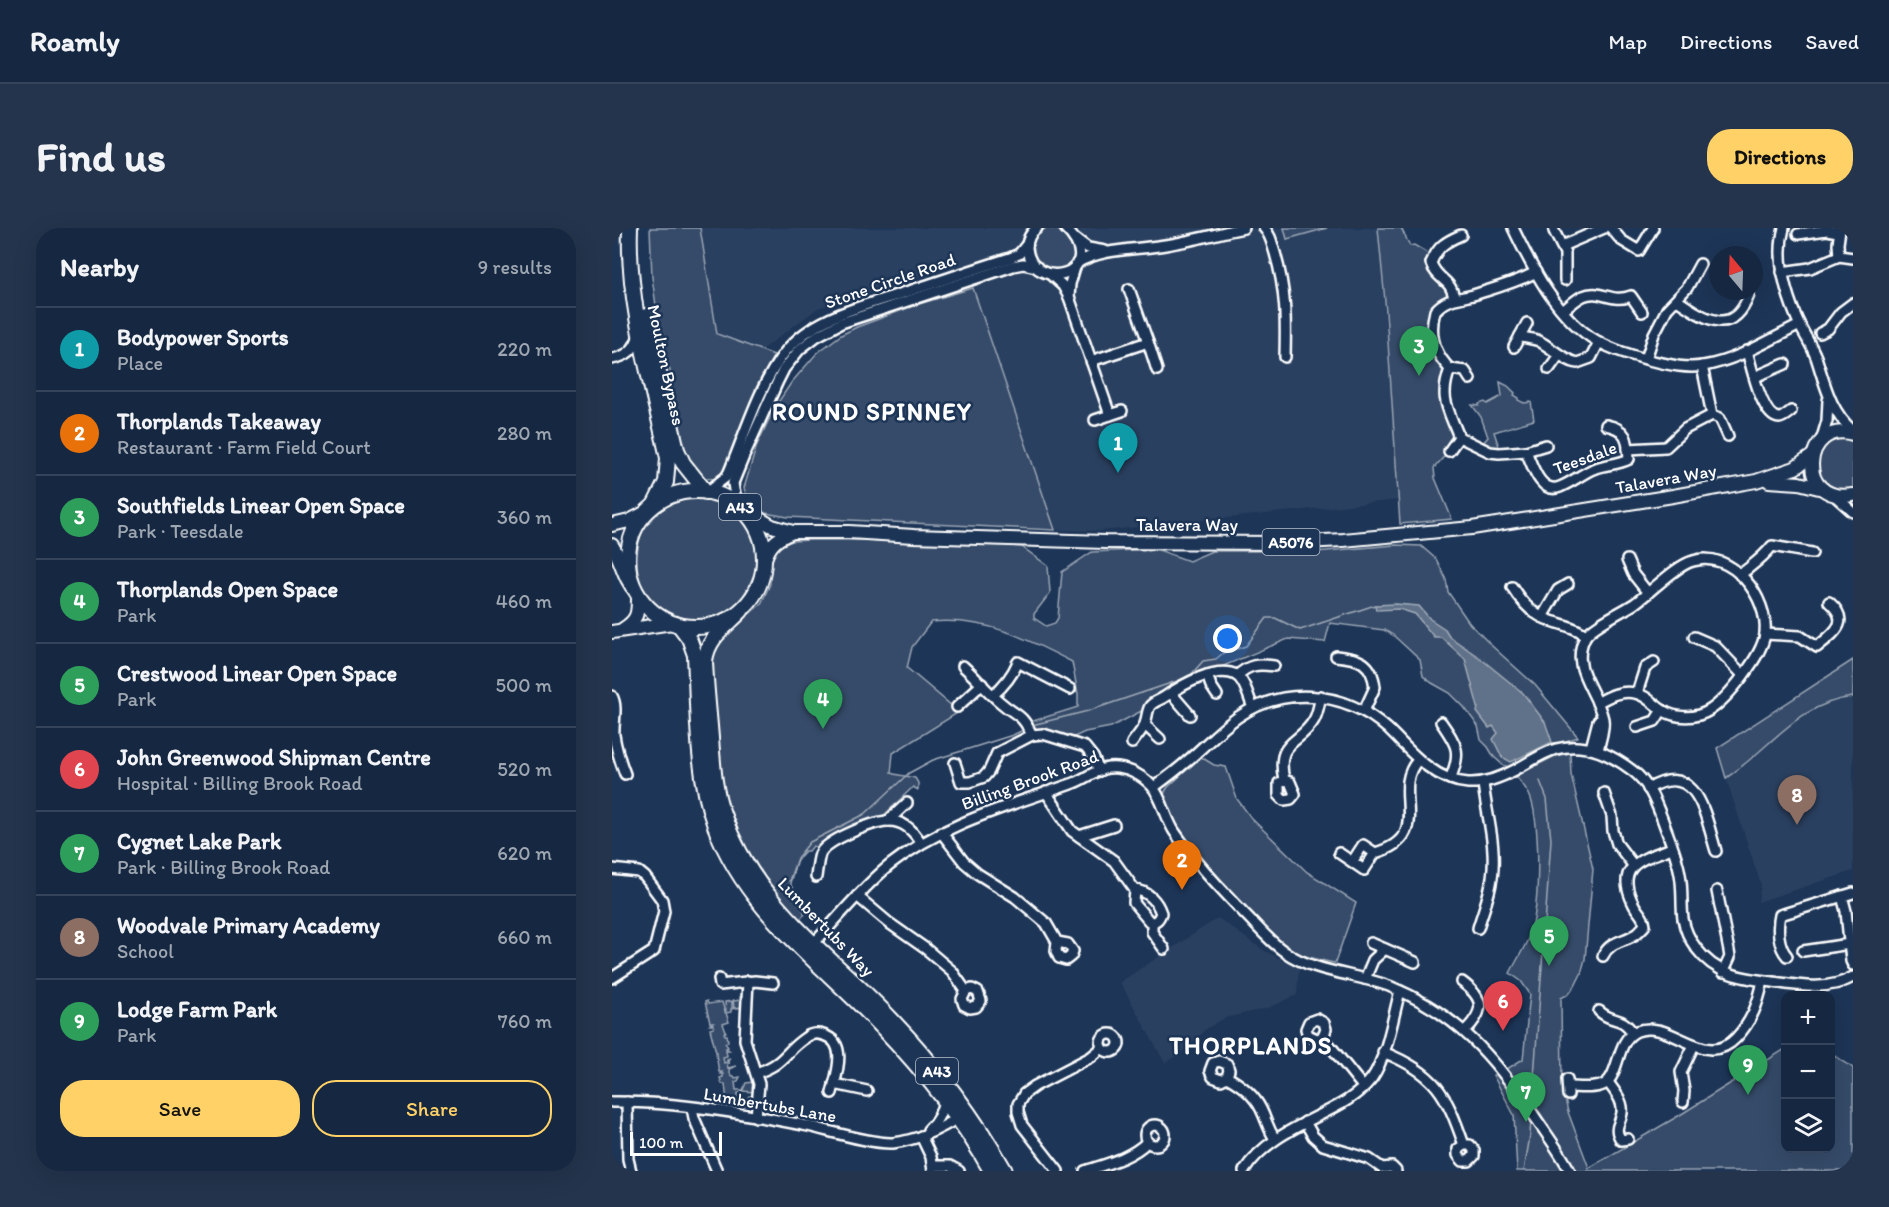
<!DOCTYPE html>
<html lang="en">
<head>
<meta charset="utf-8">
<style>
  :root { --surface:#162841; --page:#23344c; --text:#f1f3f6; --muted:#9ea6b1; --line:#35445a; --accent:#ffd166 }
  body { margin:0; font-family:Itim,sans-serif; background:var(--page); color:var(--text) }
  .controls { position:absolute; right:18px; bottom:18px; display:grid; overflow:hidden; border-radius:12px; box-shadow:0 6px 24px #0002 }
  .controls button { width:54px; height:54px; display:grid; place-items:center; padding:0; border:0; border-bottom:2px solid var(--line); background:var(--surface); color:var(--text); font:30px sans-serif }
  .compass { position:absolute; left:1097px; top:18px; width:54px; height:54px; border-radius:50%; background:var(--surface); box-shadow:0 6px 24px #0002; rotate:341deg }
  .scale { position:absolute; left:18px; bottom:15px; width:92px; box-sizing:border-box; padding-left:6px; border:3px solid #fff; border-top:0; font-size:16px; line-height:21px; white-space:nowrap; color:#fff; -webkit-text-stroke:4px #1d3557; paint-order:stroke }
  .you { position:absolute; left:616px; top:411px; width:21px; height:21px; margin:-15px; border:4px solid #fff; border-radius:50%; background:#1a73e8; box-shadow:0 0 0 9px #1a73e833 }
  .badge { display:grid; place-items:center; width:39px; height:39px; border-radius:50%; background:var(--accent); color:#fff; font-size:20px; font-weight:700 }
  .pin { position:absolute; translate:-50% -50px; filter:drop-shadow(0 2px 3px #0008) }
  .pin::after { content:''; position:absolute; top:32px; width:21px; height:18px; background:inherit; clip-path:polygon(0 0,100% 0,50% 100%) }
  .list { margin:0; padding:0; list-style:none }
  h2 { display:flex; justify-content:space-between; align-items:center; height:78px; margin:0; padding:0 24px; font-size:26px }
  h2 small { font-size:20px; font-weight:400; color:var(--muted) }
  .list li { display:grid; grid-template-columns:39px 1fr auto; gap:18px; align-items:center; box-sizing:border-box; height:84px; padding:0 24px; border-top:2px solid var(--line) }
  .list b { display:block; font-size:22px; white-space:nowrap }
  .list p { margin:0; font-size:20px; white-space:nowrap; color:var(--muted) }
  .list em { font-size:20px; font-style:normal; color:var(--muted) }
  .actions { display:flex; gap:12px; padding:18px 24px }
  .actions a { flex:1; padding:14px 0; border:2px solid var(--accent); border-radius:24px; text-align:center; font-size:21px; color:var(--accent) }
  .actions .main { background:var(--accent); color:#111 }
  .icon { flex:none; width:33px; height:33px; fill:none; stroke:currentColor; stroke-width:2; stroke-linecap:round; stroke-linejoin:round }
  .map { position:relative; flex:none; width:1241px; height:943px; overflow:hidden; border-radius:24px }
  header { display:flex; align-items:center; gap:36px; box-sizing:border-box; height:84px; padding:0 30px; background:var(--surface); border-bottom:2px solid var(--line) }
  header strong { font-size:28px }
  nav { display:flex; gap:33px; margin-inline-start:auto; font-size:21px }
  .intro { display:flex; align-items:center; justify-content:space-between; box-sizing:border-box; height:144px; padding:0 36px }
  h1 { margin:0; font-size:42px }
  .button { padding:15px 27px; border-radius:24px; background:var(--accent); color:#111; font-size:21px; font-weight:700 }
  main { display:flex; gap:36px; padding:0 36px }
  aside { flex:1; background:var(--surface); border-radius:24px; box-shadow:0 6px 24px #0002 }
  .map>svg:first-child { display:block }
</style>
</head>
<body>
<header>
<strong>Roamly</strong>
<nav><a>Map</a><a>Directions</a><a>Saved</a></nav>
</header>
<div class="intro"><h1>Find us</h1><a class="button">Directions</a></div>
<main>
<aside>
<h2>Nearby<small>9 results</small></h2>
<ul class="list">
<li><span class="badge" style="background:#0f9aa8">1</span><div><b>Bodypower Sports</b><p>Place</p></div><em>220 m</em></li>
<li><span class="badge" style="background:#e8710a">2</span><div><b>Thorplands Takeaway</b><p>Restaurant · Farm Field Court</p></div><em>280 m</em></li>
<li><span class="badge" style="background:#2e9e5b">3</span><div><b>Southfields Linear Open Space</b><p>Park · Teesdale</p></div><em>360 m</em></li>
<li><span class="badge" style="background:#2e9e5b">4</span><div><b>Thorplands Open Space</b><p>Park</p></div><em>460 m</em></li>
<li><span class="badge" style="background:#2e9e5b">5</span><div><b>Crestwood Linear Open Space</b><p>Park</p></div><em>500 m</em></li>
<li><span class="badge" style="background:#e0444e">6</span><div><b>John Greenwood Shipman Centre</b><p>Hospital · Billing Brook Road</p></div><em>520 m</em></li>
<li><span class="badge" style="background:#2e9e5b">7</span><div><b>Cygnet Lake Park</b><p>Park · Billing Brook Road</p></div><em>620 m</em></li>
<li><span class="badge" style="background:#8d6e63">8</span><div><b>Woodvale Primary Academy</b><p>School</p></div><em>660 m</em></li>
<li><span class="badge" style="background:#2e9e5b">9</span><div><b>Lodge Farm Park</b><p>Park</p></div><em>760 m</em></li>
</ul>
<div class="actions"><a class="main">Save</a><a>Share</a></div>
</aside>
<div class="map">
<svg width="1241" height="943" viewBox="0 0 1241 943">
  <rect width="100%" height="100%" fill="#1d3557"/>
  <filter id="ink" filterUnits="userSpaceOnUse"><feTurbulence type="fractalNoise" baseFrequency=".0167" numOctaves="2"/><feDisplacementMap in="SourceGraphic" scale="12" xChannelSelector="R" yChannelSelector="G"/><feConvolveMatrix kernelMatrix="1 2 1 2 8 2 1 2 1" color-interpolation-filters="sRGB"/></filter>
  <g filter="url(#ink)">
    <g fill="#2a4161">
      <polygon points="88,0 672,0 675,11 715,0 766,0 787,272 488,303 443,302 353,36 206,80 151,121 105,106"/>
      <polygon points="1241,469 1241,643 1146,674 1149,657 1114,550 1134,537 1184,490 1223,471"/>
      <polygon points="606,690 651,722 687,740 685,767 656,780 613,790 594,801 569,825 553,835 508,754"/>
    </g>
    <g fill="#364b69" stroke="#9aa5b4" stroke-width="1.5">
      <polygon points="38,0 88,0 105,106 162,127 149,151 111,247 104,251 93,250 77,234 65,205 58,143 47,99 40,49"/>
      <path d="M435,0L448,2L463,19C463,74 388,20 435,0Z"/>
      <polygon points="672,0 715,0 675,11"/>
      <polygon points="766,0 789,0 798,18 802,17 819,27 819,35 841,65 827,78 821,113 838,141 833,155 847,209 837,223 822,240 823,250 840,291 788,296 774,84"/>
      <polygon points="361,60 443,302 176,289 153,285 134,266 132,260 145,217 163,179 179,155 205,125 229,107 245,99 307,76"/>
      <polygon points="888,154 896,158 903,165 902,167 907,170 906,172 912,175 919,174 922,192 882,204 888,222 883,222 870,216 876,209 869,189 860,177 867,178 867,176 873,174 875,176 890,168"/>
      <path d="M1221,210H1241V261C1234,262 1228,263 1221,261C1207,256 1201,237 1206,224C1209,219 1216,214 1221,210Z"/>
      <path d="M84,270C116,271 147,295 147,330C147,337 143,344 140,351C130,376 110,396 82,395C68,395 50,390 41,379C19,354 19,304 45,283C56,274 70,271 84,270Z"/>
      <path d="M199,312H249L388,317L410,319L436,338L438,365L422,386V390L434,398L443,395L446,390L450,344L480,324L544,321L577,333L600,323H677L703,324L783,317L809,318L824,331L834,351L836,364L858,396L881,419L923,457L966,509L951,514L896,539L891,537L882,529L876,519L869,512L866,498L852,479L838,465L820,455L811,448L808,432L781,407L772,402L718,395L713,414L676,411L609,439L568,454L537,479L499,499L473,504L460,510L433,503H422L418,494L466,479V466L460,434C414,410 373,389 319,394L300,419L295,440L347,484L281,525L279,545C288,548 294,548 303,550L306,555V562L301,559L269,590L209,620L201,618L197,623H193L185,632L178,655L193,686L187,692L164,670L141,640L113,576L107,548L98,431L106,412L149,376L158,356L159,333L166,319L180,313Z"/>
      <path d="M1241,432V469C1185,475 1158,521 1114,550L1105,520Z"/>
      <path d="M958,525L959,546L981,641L973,731L969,746L963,758L957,766L949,770L950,858L956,884L977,940L1068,887L1173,821L1174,920H1218L1219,825L1241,840V943H962L941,905L895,841L911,831L918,766L909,753L898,745C907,728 919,710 922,691C927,662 928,599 919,571C916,562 910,555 904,548L943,528Z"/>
      <path d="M589,529L602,537L614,539L625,571L640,591L695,644L744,675L723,735C709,732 695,730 683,724C656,708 557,600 552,571C551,566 553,563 556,559Z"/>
      <polygon points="128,769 131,769 130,779 119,781 119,784 114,785 117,794 111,796 114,804 112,805 113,807 115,807 116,813 113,815 116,819 114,820 117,822 114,822 115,828 111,829 112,835 115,834 115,831 118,830 116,832 117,835 115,836 116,840 124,838 117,841 119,848 122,848 123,850 128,849 126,853 123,854 124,862 131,862 134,855 141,854 143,864 130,863 129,865 126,865 126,873 133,874 137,868 142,869 138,877 120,878 120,873 115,873 113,856 110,856 108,850 111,849 111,846 108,846 110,844 107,844 104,826 105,824 104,824 98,801 102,800 101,797 98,797 101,795 98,795 93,774 95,773 96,776 110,774 113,784 114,783 113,774 120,773 120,780 122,780 121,771 122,773 128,772"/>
      <polygon points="890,843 958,943 905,943 902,887 881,847"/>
    </g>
    <polygon fill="#617289" stroke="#a0aab8" stroke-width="1.5" points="784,376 807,378 818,391 833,401 838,409 868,430 911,465 933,494 940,514 899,534 890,529 881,511 886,505 881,498 877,500 865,484 866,479 853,431 829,409 822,409 803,386 787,381 764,382 763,377"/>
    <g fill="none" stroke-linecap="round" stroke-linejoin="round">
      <g stroke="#a0aab8" stroke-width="1.5">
        <polyline points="420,497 476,483 577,449 591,433 604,431 611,425 634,418 655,390 663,390 688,402 763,377"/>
        <polyline points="177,653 185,630 198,614 253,586 297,545 321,532 401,507 413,501"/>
        <polyline points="920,877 939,612 935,571 928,553"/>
        <polyline points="912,943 918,908 919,890"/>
      </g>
      <defs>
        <g id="minor">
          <path d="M425,0C418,5 415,11 415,20C419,66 500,47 453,0"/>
          <path d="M652,0C659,7 660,16 663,25C674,63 674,90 673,129"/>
          <path d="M901,0C920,40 945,90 985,113C1001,122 1019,127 1037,132C1055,136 1072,141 1091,138C1126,132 1157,112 1188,97"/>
          <polyline points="999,0 1009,12 1027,23 1041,0"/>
          <path d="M1172,0C1163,33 1175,70 1189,100C1194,109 1200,119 1204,129C1213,156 1218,183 1241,203"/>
          <polyline points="942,3 953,25 953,52"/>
          <polyline points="1186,6 1215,2 1226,4"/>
          <polyline points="464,11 476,20 493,23"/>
          <polyline points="950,18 992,0"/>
          <polyline points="1227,28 1226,16 1228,1"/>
          <path d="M465,35C491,20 525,22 553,17C580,13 606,5 632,0"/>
          <polyline points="1170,44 1198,40 1227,28 1241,30"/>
          <polyline points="439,47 451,58 457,69 498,187"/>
          <polyline points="517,61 536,114"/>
          <polyline points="457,69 458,56 463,39"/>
          <path d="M842,70C839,50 825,53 819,35C826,18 833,14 849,7"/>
          <path d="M1065,72C1093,91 1121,110 1137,67"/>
          <path d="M951,83C957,78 964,71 971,68C988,60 999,76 1019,68L1030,84"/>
          <polyline points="1208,105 1216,101 1229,84 1241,75"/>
          <path d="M908,108C914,111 921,110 927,113C940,120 951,132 965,135L979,130L987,114"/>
          <polyline points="902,119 915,95"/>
          <path d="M1135,123C1139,137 1150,190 1167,190C1171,190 1175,186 1179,183"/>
          <path d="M0,131C15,128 23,122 27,106"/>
          <polyline points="1034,131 1042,106 1055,81 1075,60 1088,36"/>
          <polyline points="479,133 536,114 545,142"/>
          <path d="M838,141C827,171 836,180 847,209L878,224L887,225L914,223C920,236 928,267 948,259C960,254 970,246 981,241C993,236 1006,237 1017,231C1016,211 1015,201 994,197"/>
          <polyline points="937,141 947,127"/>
          <polyline points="1143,149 1173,136"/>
          <path d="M858,151L853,143L838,141C822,125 817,105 823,83C834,70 846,71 861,67C883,60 904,55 924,44"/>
          <polyline points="1100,187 1108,190 1116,208"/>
          <polyline points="483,192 510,183"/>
          <polyline points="1209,213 1215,193 1216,172"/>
          <polyline points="1016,221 1054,219 1073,201 1100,187 1090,138"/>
          <polyline points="837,223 847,209"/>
          <polyline points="914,223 934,217"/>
          <path d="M95,264L114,249L117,244C133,206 147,157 173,124C202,88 252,78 294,64C328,53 363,41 398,30L407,26L415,16"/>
          <polyline points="1222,267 1241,284"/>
          <polyline points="126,277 122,262 121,255 132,228 166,153 172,141 188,121 205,108 229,95 401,38 411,36 425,39"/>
          <polyline points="1015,332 1021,346 1036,365"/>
          <path d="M1128,347C1140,337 1151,330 1160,318L1200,325"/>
          <path d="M900,359C908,372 918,385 934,391C949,397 960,397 974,407"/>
          <polyline points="930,389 946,362 956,356"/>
          <path d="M1153,406L1188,408L1205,419C1222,405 1240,394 1217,374"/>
          <polyline points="1082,409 1103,418 1131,447"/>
          <path d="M724,428C747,430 760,434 763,459L752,483"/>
          <path d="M351,438C364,450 375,463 388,474C405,489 409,484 420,507"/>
          <polyline points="595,447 599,458 605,467"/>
          <path d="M625,448C637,436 646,436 662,438"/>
          <polyline points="559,465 578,487"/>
          <polyline points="1025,465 1033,440 1042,434"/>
          <path d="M381,467C393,457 400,448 406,434L458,461"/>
          <path d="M0,468C6,479 1,495 2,507C4,521 8,533 13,546"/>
          <path d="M985,475C997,468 1009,462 1023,465C1034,467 1041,476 1050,482C1064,491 1084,491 1098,482C1116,470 1150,428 1153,406C1157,370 1120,321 1081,333C1063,338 1038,365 1022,376C1011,383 978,399 973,409C957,440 985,462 991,491C993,500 988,513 986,522"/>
          <polyline points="345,479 370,456"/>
          <path d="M829,494C845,517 850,524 838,551"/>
          <polyline points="533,497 548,511"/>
          <polyline points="1025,499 1043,493 1050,482"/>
          <path d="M520,515C524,509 530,503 533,496C535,490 535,483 538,478C542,473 549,472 554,468C570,457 604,437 624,447C633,452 637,471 641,480"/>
          <polyline points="979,520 986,493"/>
          <polyline points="343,535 349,554 358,554 372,549 377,543 385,525 420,507 431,506 473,519 481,529 487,543"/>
          <path d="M672,552L667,555V567L672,572L679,571L683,566L678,554L672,552C663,511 688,517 702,492C706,485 707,476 709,468"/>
          <path d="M542,559C553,551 564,543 574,534C592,519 607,502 626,489C677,454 743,465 784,509C803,529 826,553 856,555C873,556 888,550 903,542C916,535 930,525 944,521C973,513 999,526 1021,543C1037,555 1044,575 1051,593C1057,610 1065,628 1068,646C1071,661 1069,676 1071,691C1073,702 1078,712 1084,720C1104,747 1130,750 1161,754C1188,758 1216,763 1241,749"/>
          <path d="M1036,561C1086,531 1093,588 1104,623"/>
          <path d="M434,564L460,603L502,633L523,662L522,675L537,693C543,696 547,691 549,685C545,673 536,663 523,662"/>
          <polyline points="992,565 1000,588 1001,603 1005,616 1021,637"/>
          <polyline points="276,593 295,575"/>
          <polyline points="329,604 352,634 366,646 403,669 434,695 445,714 444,723 447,730 454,732 459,728 461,723 456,716 445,714"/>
          <polyline points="467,608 502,597"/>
          <polyline points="727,625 752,642 763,625 751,617 740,634"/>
          <path d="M763,625C824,608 777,563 806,532"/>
          <polyline points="0,641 27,644 33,649 50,672 52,683 42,723 0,750"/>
          <path d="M204,649C205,642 206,632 208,626C214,612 261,594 275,593C291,592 302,603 309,615"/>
          <polyline points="1105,663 1117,723 1118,729 1111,744"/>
          <polyline points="245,668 277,695 314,721 340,743 354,763 360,761 366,764 369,773 364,779 358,780 352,777 350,771 354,763"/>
          <polyline points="1230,668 1234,683 1239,733 1241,737"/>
          <polyline points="540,695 540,704 552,721"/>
          <path d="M866,700C872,680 880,661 881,640C883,612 874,583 871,555"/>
          <polyline points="759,715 803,734"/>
          <path d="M198,719C225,692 248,661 278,637C331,595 397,578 459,556C472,552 482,542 496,540C512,538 529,546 540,558C549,568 554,590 562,603C583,634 608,660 633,686C646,699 658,714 673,724C701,744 744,746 777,758C846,786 882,829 923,889C935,907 948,924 958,943"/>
          <polyline points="1191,723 1238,716"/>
          <path d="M991,728C998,712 1014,714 1025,705C1028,703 1030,700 1033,697C1032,688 1026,685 1022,677C1001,637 1030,631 1060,620"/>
          <path d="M1175,728C1166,718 1165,700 1168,687L1241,665"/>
          <polyline points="107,751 108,757 143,753 161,755"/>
          <polyline points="753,751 761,732 773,721"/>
          <polyline points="136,753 133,812 147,856 144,889"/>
          <path d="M850,754C873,771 873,783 853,803"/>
          <path d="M987,783C1001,796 1008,786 1021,805"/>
          <circle cx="498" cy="815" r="9"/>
          <polyline points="711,809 714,801 712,795 705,791 697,794 694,801 696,807 705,811 711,809 752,860"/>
          <path d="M771,824C824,845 834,865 852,917H858L862,922V928L857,933H851L846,927V921L852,917"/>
          <path d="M144,845C173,836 172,824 193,810C198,806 205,805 211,807C237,814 224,848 220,865"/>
          <path d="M615,849L617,842L615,836L607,833L601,835L598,843L601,849L609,852L615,849C628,856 642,867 649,881C655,893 655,899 663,911"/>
          <polyline points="955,851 956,867"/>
          <path d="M996,854C1002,863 1012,873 1010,885C1008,897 1001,899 1009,912L1016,911"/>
          <polyline points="222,856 255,863"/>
          <path d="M956,859C965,859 978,861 988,858C1009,853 1002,812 1025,803C1059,790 1093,843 1124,810C1140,793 1146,776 1151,753"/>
          <path d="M0,874C61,873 135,886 196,898C218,903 260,916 281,915C305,912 329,901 349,888"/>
          <polyline points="15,874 16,931 19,943"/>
          <polyline points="1071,874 1072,863 1069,844 1082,817"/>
          <polyline points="80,880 82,890 105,943"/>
          <polyline points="693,894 701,908 711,917 757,931 770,940 780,939 784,943"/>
          <circle cx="543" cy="907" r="10"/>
          <path d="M316,902C326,893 329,885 332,872"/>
          <polyline points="309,908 319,929 321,943"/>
          <polyline points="321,938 338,938 347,943"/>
          <polyline points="446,943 410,897 406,884 406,876 412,866 423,858 479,829 490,820"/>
          <path d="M473,943C494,936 519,930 535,914"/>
          <path d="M632,943C649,916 680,901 708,887C728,877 746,868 760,850C775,828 781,789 788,763"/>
        </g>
        <g id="major">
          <path d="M1241,206C1191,191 1182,277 1241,267"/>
          <polyline points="1157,253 1187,255 1211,261"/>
          <polyline points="129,280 160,298 181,304 237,304 302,308 493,314 674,315 731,312 860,300 1061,268 1144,253 1183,240 1200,228"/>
          <polyline points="0,297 17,293 36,283"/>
          <path d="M0,317C10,333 11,350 24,364"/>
          <path d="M153,331C158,315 166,310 181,304"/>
          <path d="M11,401C27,391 26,384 26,366"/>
          <polyline points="0,404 60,395"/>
        </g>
        <g id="highway">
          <path d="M18,0C15,76 40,156 56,230L54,254L43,276"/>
          <polyline points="34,88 65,222 71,235 94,264"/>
          <circle cx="84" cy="331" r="68"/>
          <path d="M129,383C113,400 96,409 93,433C94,459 97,484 99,510C101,535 102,562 111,586C142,677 216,724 279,791C323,837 362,888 393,943"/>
          <path d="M68,398L77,410L83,427C86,481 84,546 103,598C134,683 210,735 270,799C311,842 350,890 379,943"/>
        </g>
      </defs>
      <use href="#minor" stroke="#fff" stroke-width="14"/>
      <use href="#major" stroke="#fff" stroke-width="16"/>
      <use href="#highway" stroke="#fff" stroke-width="18"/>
      <use href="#minor" stroke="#1d3557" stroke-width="9"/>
      <use href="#major" stroke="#1d3557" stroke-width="12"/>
      <use href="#highway" stroke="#1d3557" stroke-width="14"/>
    </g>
  </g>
  <g text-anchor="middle" stroke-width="5" stroke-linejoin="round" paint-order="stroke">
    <g fill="#1d3557" stroke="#bbc2cd" stroke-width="1.5">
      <rect x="107" y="266" width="42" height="26" rx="4.5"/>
      <rect x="650.5" y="301" width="57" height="26" rx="4.5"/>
      <rect x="304" y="830" width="42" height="26" rx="4.5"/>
    </g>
    <g font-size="16" font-weight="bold" fill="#fff">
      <text x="128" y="285">A43</text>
      <text x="679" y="320">A5076</text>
      <text x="325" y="849">A43</text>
    </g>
    <g font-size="18" fill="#fff" stroke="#1d3557">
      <text transform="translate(278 53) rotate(-19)" y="6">Stone Circle Road</text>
      <text transform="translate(54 137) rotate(78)" y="6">Moulton Bypass</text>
      <text transform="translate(973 230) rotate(-20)" y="6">Teesdale</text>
      <text transform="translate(1054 251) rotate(-10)" y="6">Talavera Way</text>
      <text x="575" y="303">Talavera Way</text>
      <text transform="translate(418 552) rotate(-20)" y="6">Billing Brook Road</text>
      <text transform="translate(214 699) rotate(46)" y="6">Lumbertubs Way</text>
      <text transform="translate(158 877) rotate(10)" y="6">Lumbertubs Lane</text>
    </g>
    <g font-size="24" font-weight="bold" letter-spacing="1.5" fill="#fff" stroke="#1d3557">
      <text x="260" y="192">ROUND SPINNEY</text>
      <text x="639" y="826">THORPLANDS</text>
    </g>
  </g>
</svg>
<div class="controls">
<button>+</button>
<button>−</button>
<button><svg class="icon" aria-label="layers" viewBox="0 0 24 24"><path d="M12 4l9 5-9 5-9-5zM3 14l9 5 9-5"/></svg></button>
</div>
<svg class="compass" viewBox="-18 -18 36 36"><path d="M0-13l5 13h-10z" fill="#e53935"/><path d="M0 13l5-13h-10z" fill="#9ea6b1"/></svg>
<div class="scale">100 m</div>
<div class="you"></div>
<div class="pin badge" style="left:506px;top:245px;background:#0f9aa8">1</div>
<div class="pin badge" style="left:570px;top:662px;background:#e8710a">2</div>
<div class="pin badge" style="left:807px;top:148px;background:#2e9e5b">3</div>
<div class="pin badge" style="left:211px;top:501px;background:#2e9e5b">4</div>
<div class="pin badge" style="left:937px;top:738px;background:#2e9e5b">5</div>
<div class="pin badge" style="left:891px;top:803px;background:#e0444e">6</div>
<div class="pin badge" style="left:914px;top:894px;background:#2e9e5b">7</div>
<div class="pin badge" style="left:1185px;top:597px;background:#8d6e63">8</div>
<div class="pin badge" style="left:1136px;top:867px;background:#2e9e5b">9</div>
</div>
</main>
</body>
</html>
